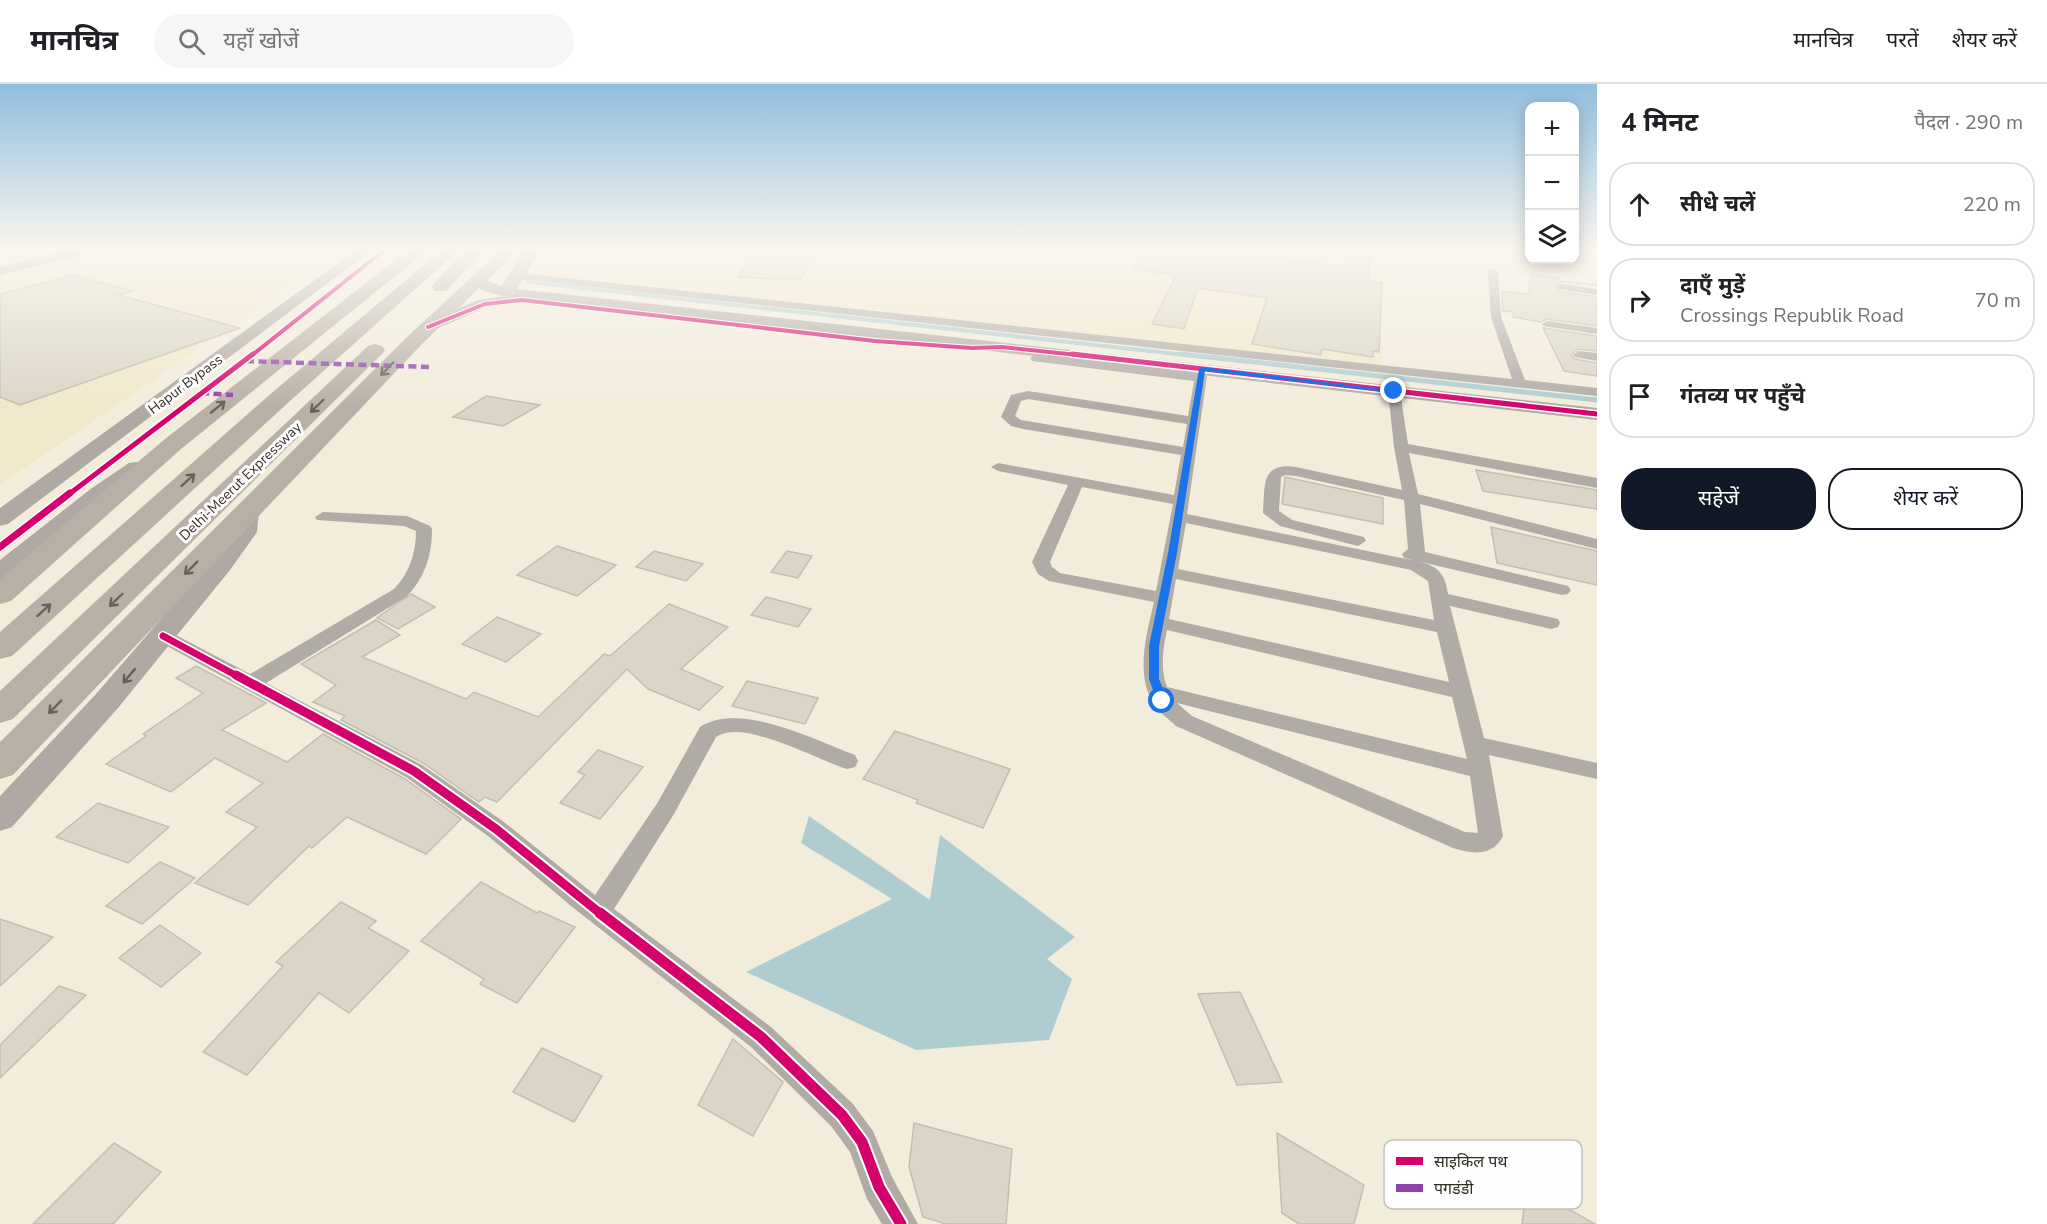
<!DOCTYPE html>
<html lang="hi">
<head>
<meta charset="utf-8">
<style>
  :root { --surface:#fff; --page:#f6f6f6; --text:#202124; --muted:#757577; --line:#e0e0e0; --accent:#111827 }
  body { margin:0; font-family:"Nunito Sans","Noto Sans Devanagari",sans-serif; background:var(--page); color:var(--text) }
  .controls { position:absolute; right:18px; top:18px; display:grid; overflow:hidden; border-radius:12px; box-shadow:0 3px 15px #0003 }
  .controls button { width:54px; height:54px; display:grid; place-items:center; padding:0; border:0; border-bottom:2px solid var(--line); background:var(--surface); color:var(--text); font:30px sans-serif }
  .stop { position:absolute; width:18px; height:18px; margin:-14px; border:4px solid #1a73e8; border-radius:50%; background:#fff }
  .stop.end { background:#1a73e8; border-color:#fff; box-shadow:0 2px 6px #0008 }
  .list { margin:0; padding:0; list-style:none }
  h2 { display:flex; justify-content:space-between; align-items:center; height:78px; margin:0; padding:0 24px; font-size:26px }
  h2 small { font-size:20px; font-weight:400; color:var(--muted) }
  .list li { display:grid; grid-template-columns:39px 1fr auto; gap:18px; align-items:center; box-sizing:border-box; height:84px; margin:0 12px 12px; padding:0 12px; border:2px solid var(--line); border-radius:24px }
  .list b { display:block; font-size:22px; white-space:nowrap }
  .list p { margin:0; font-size:20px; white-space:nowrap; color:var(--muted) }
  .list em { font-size:20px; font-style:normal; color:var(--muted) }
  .actions { display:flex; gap:12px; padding:18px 24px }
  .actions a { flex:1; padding:14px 0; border:2px solid var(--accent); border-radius:24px; text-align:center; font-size:21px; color:var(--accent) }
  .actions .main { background:var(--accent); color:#fff }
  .icon { flex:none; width:33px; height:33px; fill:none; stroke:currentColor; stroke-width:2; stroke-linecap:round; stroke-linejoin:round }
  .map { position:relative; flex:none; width:1597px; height:1140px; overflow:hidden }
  header { display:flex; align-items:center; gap:36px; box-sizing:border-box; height:84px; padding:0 30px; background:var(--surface); border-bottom:2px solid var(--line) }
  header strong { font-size:28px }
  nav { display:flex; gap:33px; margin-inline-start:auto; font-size:21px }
  .search { width:420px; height:54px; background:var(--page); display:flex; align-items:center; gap:15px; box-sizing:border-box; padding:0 21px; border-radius:33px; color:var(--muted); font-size:22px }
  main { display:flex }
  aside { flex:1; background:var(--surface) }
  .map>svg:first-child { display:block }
</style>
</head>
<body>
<header>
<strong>मानचित्र</strong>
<div class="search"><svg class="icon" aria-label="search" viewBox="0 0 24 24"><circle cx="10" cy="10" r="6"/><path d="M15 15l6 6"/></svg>यहाँ खोजें</div>
<nav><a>मानचित्र</a><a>परतें</a><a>शेयर करें</a></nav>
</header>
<main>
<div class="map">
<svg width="1597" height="1140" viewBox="0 0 1597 1140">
  <rect width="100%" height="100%" fill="#f2ecdb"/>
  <g fill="#f1e8cb">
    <polygon points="0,164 345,164 0,401"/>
    <polygon points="559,164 1323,164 1394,174 1385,209 1380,210 1383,282 536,190 562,166"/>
  </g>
  <polygon fill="#afcdd0" points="809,732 930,816 940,751 1075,853 1047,875 1072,895 1049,956 916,966 746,888 892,815 801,759"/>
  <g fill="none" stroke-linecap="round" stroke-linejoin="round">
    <g stroke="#afcdd0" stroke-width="4">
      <polyline points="289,164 340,172"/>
      <polyline points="528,198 1195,272"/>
    </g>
    <polyline stroke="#afcdd0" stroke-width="5" points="1181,270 1597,316"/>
  </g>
  <g fill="#dad5c6" stroke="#c3beb1" stroke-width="1.5">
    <polygon points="758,164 818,164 801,196 738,193"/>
    <polygon points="1146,164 1208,164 1239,168 1240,164 1267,164 1264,173 1346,183 1347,170 1369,172 1368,197 1382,199 1379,268 1373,267 1373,273 1322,265 1321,271 1252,260 1267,214 1198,204 1184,245 1152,240 1176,191 1134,185"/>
    <polygon points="1530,190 1558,194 1559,197 1597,201 1562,198 1556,201 1558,207 1597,213 1597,242 1547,235 1541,238 1513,233 1513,228 1503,227 1502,207 1529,210"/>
    <polygon points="73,191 133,207 119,211 240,244 20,321 0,313 0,210"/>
    <polygon points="1543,244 1597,252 1597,267 1579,265 1571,271 1575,275 1597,279 1597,292 1564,287"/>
    <polygon points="486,312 540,321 503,342 453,333"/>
    <polygon points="1476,386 1597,406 1597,425 1483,407"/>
    <polygon points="1285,393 1383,414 1383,440 1282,420"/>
    <polygon points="1491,443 1597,467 1597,501 1497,479"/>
    <polygon points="557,462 616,481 577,512 517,491"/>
    <polygon points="654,467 703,480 686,497 636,483"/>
    <polygon points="787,467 812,472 798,494 771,488"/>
    <polygon points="411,510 435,523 398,545 377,534"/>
    <polygon points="766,513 811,525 798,543 751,531"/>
    <polygon points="669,520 728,543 681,585 723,603 699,626 648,605 627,585 497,718 485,713 479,718 423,679 341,636 345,632 313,618 336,601 301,580 376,536 400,551 362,573 466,615 474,608 538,633 604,570 610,572"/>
    <polygon points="497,533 541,550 506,578 462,560"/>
    <polygon points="196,582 266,619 222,646 287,678 323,650 405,695 461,735 426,770 347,733 312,764 309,762 248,821 195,799 257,743 226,728 263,699 215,674 171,708 106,680 146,652 143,650 203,609 176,594"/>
    <polygon points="747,597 818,614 805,640 732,622"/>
    <polygon points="895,647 1010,685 983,744 916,719 918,716 863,695"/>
    <polygon points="598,666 643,683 600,735 560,719 585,691 578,688"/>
    <polygon points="98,719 169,743 128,779 56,753"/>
    <polygon points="160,778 195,794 142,840 106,822"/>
    <polygon points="481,798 537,829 539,827 575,843 517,919 480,900 484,895 421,857"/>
    <polygon points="341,818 376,837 368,844 409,867 349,929 319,909 247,991 203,968 283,882 276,878"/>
    <polygon points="0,835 53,853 0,902"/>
    <polygon points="160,841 201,869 161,903 119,874"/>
    <polygon points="59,902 86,911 0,994 0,961"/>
    <polygon points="1240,908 1282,998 1237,1001 1198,910"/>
    <polygon points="733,955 783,998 753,1052 698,1021"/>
    <polygon points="542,964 602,992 574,1038 513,1008"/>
    <polygon points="914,1039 1012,1065 1006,1140 946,1140 923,1133 909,1083"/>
    <polygon points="1277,1049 1364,1101 1354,1140 1299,1140 1282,1129"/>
    <polygon points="114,1059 161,1088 113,1140 33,1140"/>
    <polygon points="1527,1102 1595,1140 1522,1140"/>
  </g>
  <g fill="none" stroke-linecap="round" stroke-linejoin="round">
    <g fill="#b1aba6" fill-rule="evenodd">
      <polygon points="1493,185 1498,188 1501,233 1525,296 1597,304 1597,312 519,195 514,192 519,189 1512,295 1491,233 1488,188"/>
      <polygon points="1562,200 1597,205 1597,211 1558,205 1558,201"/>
      <polygon points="1547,237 1597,244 1597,250 1543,242 1542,240"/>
      <polygon points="1579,267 1597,269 1597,277 1575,273 1573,271"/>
      <path d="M1036,270L1195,290L1198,282H1206L1208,285L1187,430L1416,477L1404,474L1402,470L1408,465L1404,416L1296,392L1285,391L1281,393L1279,427L1292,436L1364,453L1366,457L1358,462L1280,442L1263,429C1265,404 1260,377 1296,383L1402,406L1394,363L1388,307L1394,303L1400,307L1408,360L1597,394V404L1409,369L1418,410L1597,455V465L1420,420L1425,468L1568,502L1571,506L1568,510L1562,511L1417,477C1438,482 1445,489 1448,510L1558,535L1560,539L1558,543L1551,545L1450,522L1484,654L1597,679V695L1489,671L1503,752C1492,773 1473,770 1453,764L1176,642C1169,635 1158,628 1153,619C1135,588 1147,549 1154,518L1049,497L1038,490L1032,478L1068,401L998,387L991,383L998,379L1174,411L1181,371L1023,345L1011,342L1001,333L1011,311L1028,307L1188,332L1194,297L1032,277L1030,274ZM1028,315L1187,340L1183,363L1021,336L1015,332L1021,317ZM1082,403L1173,420L1156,507L1060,489L1052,483L1050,478ZM1186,439L1411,486L1428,497L1434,536L1178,485ZM1176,495L1437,548L1449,598L1169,535ZM1167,546L1452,613L1467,675L1167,603C1160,586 1163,564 1167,546ZM1177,619L1470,692L1478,749L1465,748L1192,632Z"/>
      <path d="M323,428L407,432L430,442L432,445C432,471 425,494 406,513L266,599L422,681L504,738L595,811L658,718L700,643C740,617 815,656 855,671L858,677L855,683L847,685C817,676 743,634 716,653L674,730L614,825L771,943L853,1020L873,1047L892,1093L918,1140H882L867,1115L850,1068L831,1042L751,963L571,822L488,752L406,693L156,556L153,552L156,548H170L250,590L394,505C409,490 416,469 416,447L404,442L317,436L315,433Z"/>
    </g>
    <g fill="#b0a9a3" fill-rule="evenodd">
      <polygon points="75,164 97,164 96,167 0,191 0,183"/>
      <polygon points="359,164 374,164 8,440 0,442 0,424"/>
      <path d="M477,193L507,204L1597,324V336L522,214L521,219L486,223L434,246H422L420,243L422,240L478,216L506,212C493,209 479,208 470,197L472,194Z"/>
      <polygon points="137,378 145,379 148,384 145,389 108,414 9,493 0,496 0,476 92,404 129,379"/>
      <polygon points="247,421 255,423 259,428 257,448 230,486 118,624 12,743 0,747 0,712 96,610 212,476 233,448 235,428 239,423"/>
    </g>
    <g fill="#b8b0a7" fill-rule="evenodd">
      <polygon points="411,164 430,164 181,365 11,517 0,520 0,495 165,355"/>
      <polygon points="444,164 460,165 290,317 12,572 0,575 0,548 274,307"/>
      <polygon points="468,164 485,164 446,207 434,207 432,203 434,199"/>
      <polygon points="503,164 520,164 421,261 13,691 0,695 0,658 407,253"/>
      <polygon points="525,164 541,164 513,212 501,212 498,208"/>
      <polygon points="375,260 382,262 385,266 382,270 13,635 0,639 0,607 368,262"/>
    </g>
    <g stroke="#8e44ad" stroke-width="4.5" stroke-dasharray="8 4.5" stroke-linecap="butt">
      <polyline points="246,277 429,283"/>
      <polyline points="201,309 233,311"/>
    </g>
    <defs>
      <g id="cycleway-far4">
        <polyline points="428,243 485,220 522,216 875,257 972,264 1002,263 1087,272"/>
        <polyline points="251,272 387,164"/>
      </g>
      <g id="cycleway-far3">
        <polyline points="1072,270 1597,330"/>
        <polyline points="68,411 253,270"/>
      </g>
      <g id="cycleway-far2">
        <polyline points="0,463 70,409"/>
        <polyline points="163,552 239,593"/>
      </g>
      <polyline id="cycleway-far1" points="236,591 414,687 496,745 601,830"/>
      <polyline id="cycleway" points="600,829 761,953 842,1031 862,1058 879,1103 901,1140"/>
    </defs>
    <use href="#cycleway-far4" stroke="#fefefe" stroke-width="6"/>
    <use href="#cycleway-far3" stroke="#fefefe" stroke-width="8"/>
    <use href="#cycleway-far2" stroke="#fefefe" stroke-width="10"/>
    <use href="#cycleway-far1" stroke="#fefefe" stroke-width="13"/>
    <use href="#cycleway" stroke="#fefefe" stroke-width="15"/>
    <use href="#cycleway-far4" stroke="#d6006c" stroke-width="4"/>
    <use href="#cycleway-far3" stroke="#d6006c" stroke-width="5"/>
    <use href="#cycleway-far2" stroke="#d6006c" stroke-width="7"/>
    <use href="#cycleway-far1" stroke="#d6006c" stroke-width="9"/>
    <use href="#cycleway" stroke="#d6006c" stroke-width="11"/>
  </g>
  <defs><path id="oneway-shaft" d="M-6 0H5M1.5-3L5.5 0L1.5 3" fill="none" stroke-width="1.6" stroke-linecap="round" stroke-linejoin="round" transform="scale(1.5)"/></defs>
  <g stroke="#686258">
    <use href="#oneway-shaft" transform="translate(387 285) rotate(134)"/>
    <use href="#oneway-shaft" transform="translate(317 322) rotate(136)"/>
    <use href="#oneway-shaft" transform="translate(218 323) rotate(-39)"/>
    <use href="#oneway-shaft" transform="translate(188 396) rotate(-42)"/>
    <use href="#oneway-shaft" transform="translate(191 484) rotate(135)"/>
    <use href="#oneway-shaft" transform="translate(116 516) rotate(136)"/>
    <use href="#oneway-shaft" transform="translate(44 526) rotate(-42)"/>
    <use href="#oneway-shaft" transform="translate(55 623) rotate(134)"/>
  </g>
  <use stroke="#645f56" href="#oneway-shaft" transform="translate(129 592) rotate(130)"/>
  <linearGradient id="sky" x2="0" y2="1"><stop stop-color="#91bede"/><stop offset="0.51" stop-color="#f9f6ef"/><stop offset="1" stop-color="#f9f6ef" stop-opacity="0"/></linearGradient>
  <rect width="1597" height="324" fill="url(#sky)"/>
  <polygon fill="#1a73e8" points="1202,283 1397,307 1394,309 1205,287 1177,469 1159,562 1159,595 1168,617 1162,620 1157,617 1149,595 1149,562 1168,469 1199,285"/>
  <g text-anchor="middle" stroke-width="6" stroke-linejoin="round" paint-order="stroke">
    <g font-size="14" fill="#322e23" stroke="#fefefe">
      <text transform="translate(185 300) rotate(-37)" y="5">Hapur Bypass</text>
      <text transform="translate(240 397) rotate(-44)" y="5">Delhi-Meerut Expressway</text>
    </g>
  </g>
  <rect x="1384" y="1056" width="198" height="69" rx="9" fill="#fefefe" stroke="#c1c0bc" stroke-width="1.5"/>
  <rect x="1396" y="1073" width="27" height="8" fill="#d6006c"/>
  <rect x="1396" y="1100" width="27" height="8" fill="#8e44ad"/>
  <g font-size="16" fill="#322e23">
    <text x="1434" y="1083">साइकिल पथ</text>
    <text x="1434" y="1110">पगडंडी</text>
  </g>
</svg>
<div class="controls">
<button>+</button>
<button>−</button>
<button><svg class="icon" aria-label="layers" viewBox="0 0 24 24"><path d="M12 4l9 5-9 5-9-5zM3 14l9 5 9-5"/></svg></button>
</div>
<div class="stop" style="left:1162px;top:617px"></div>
<div class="stop end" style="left:1394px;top:307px"></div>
</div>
<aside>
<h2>4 मिनट<small>पैदल · 290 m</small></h2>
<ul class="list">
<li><svg class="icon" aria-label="ahead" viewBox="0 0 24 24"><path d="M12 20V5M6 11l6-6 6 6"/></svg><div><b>सीधे चलें</b></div><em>220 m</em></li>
<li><svg class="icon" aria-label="right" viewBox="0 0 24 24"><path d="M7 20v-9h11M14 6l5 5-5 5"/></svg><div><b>दाएँ मुड़ें</b><p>Crossings Republik Road</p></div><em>70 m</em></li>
<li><svg class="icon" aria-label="arrive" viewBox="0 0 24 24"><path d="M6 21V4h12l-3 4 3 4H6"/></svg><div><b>गंतव्य पर पहुँचे</b></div></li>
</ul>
<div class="actions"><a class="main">सहेजें</a><a>शेयर करें</a></div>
</aside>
</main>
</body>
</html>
